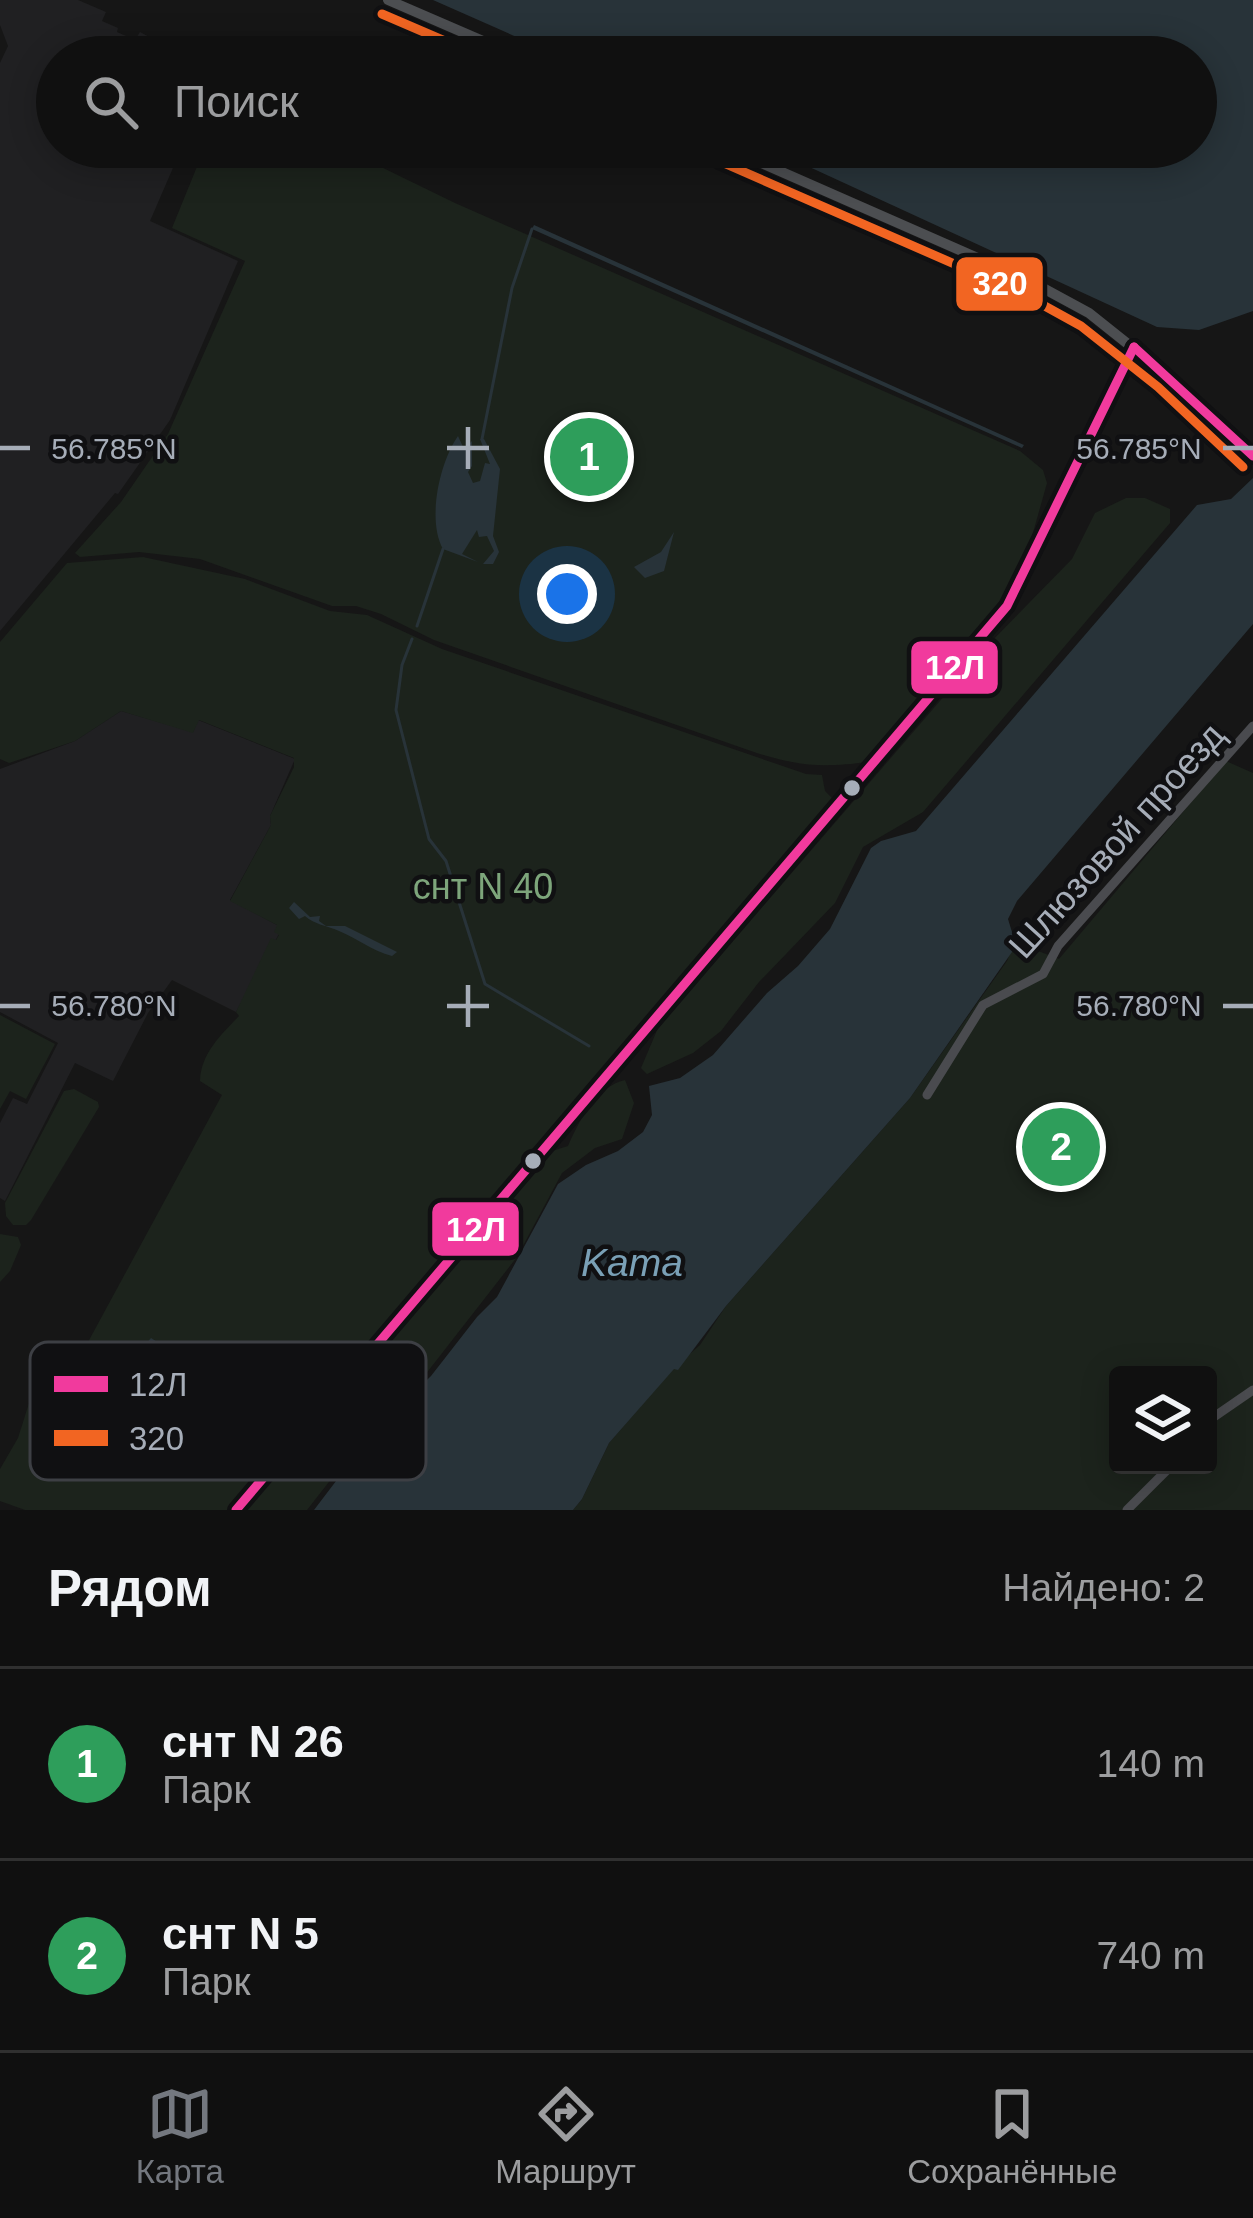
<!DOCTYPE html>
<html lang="ru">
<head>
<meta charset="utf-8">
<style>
  :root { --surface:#101010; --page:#1e1e1e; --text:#f1f3f6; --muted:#9c9d9f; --line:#303030; --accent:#74787f }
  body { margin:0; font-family:Helvetica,sans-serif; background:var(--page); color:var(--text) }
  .controls { position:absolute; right:36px; bottom:36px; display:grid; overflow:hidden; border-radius:12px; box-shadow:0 6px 30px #0003 }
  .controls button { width:108px; height:108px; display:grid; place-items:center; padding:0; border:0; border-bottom:3px solid var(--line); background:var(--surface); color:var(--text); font:60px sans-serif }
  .you { position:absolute; left:567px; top:594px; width:42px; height:42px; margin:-30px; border:9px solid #fff; border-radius:50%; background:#1a73e8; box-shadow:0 0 0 18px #1a73e833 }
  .badge { display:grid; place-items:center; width:78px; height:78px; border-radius:50%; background:var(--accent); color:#fff; font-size:39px; font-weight:700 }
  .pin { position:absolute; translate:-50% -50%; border:6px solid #fff; box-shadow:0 3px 12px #0006 }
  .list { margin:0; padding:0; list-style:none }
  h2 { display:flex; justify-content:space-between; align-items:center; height:156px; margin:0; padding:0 48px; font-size:51px }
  h2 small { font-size:39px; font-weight:400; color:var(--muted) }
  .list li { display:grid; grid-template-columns:78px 1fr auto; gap:36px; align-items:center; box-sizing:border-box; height:192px; padding:0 48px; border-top:3px solid var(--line) }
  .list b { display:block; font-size:45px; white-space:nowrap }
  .list p { margin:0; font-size:39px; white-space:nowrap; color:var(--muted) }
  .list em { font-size:39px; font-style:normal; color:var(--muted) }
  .icon { flex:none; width:66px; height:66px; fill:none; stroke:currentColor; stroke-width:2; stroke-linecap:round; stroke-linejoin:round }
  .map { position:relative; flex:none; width:1253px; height:1510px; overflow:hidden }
  .search { position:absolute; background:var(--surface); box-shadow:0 6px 30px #0003; left:36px; right:36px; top:36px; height:132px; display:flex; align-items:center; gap:30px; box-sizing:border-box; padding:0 42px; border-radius:66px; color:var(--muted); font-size:45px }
  .sheet { height:540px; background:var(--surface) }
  nav { display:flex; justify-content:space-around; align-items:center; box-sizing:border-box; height:168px; border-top:3px solid var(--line); background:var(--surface); font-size:33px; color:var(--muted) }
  nav a { display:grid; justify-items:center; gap:6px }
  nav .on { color:var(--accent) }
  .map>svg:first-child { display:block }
</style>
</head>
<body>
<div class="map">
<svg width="1253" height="1510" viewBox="0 0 1253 1510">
  <rect width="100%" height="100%" fill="#161616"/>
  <g fill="#202022">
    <polygon points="0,0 78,0 106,12 102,21 118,28 117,32 135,40 140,32 162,44 165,57 57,57 57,147 182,147 150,221 238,261 170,420 118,494 115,493 0,631 0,63 8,46 0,25"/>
    <polygon points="121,711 193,732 198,720 295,759 270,816 271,825 230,900 277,925 279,934 236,1012 172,980 148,1013 113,1081 75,1063 5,1201 0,1198 0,1123 13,1098 27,1104 58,1043 0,1012 0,769 75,741"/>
  </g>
  <g fill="#1c231c" fill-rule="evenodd">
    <path d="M205,147H340L455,203L1020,451L1043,470L1047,483L1029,547L1010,593L868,762C821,768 796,766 751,751L434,640L381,614L356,606H332L200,559L139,552L80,557L75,553L121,502L168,434L245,261L172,228Z"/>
    <polygon points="1126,498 1145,498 1170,509 1170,523 923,812 863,847 835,903 759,982 721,1031 693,1053 647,1074 641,1068 658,1028 989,644 1072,559 1095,513"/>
    <path d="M143,557L245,579L330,611L367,615L442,649L806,774L822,775L825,791L835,801L229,1510H25L0,1501V1469L18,1438L30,1400L39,1394L53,1397L62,1390L222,1095L200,1081C201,1053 221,1035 239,1016L236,1012L271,938L276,940L279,935L274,932L277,925L230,901L271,825L270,816L294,767V758L199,720L193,733L121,711L75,741L9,763L0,759V642L67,563Z"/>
    <path d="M1226,761L1253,773V1510H573L582,1499L609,1443L674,1368L700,1345L726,1306L910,1098L1007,961L1015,942L1059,959ZM1118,1375H1208V1465H1118Z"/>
    <polygon points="0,1015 55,1044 26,1099 10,1091 0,1109"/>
    <path d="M625,1080L634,1103L622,1139L595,1148L562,1173L517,1257L418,1384L375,1423L307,1510H246L490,1218L549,1152L568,1146C579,1121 597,1086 625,1080Z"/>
    <polygon points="74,1089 98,1102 99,1107 31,1220 26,1225 13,1225 6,1216 5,1203 64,1091"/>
    <polygon points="0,1234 18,1237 21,1245 10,1271 0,1282"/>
  </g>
  <g fill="#283339">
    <polygon points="433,0 1253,0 1253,311 1199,330 1157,327 766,147 1196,147 1196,57 562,57"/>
    <polygon points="534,225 1024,445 1022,448 532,229"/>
    <path d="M458,436L464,449L472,441V466L468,472L473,483L480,481L485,463L490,464L480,439H484L500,469L493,536L499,552L493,564H483L494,551L487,536L479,537L477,530L462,554L478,562L443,549C427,521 439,463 458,436Z"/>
    <polygon points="1253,478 1253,624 1017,901 1008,919 1015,942 1012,952 910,1098 726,1306 678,1370 674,1369 609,1443 582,1499 573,1510 314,1510 371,1435 431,1376 477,1317 497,1297 558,1184 586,1165 618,1151 643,1132 652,1115 649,1086 680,1078 713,1055 767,993 798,966 830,929 871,848 881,841 916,831 1197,505 1231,499"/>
    <polygon points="674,532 664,571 645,578 634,567 661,552"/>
    <path d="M294,902L310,917L320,916L319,921L326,926H345L397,952L392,956C372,951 357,938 339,931C326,925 315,925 305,916L299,919L289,908Z"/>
    <path d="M151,1338L173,1352L175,1364H162L159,1393L172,1406L140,1408L136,1413C131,1395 144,1382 141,1366L132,1360Z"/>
  </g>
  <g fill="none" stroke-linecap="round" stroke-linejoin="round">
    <g stroke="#283339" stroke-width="3">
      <polyline points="482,439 512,288 532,229"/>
      <polyline points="417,626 443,549"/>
      <polyline points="412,639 402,665 396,710 429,839 446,861 485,984 589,1046"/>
    </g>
    <g stroke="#4a4b4f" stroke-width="9">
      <polyline points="927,1095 983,1005 1043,974 1058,946 1253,726"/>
      <polyline points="1208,1421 1253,1390"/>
      <polyline points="236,1510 1007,606 1134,347"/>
      <polyline points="1127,1510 1172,1465"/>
    </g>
    <g stroke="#4c4e51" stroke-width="10">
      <polyline points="388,0 520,57"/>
      <polyline points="725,147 1030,281 1089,313 1168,376 1253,456"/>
    </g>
    <defs>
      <g id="bus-1">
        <polyline points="1134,347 1253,456"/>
        <polyline points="236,1510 1007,606 1134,347"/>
      </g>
      <g id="bus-2">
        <polyline points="382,14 482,57"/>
        <polyline points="719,161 1023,294 1081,326 1158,387 1243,467"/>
      </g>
    </defs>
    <use href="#bus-1" stroke="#101012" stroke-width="18"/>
    <use href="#bus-2" stroke="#101012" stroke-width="18"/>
    <use href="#bus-1" stroke="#f13a9d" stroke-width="9"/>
    <use href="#bus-2" stroke="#f26522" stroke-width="9"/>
  </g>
  <path fill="none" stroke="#a6adb8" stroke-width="4.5" d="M468,427V469M0,448H30M447,448H489M1223,448H1253M468,985V1027M0,1006H30M447,1006H489M1223,1006H1253"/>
  <g fill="#a6adb8" stroke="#101012" stroke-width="4.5">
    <circle cx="852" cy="788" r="10"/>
    <circle cx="533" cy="1161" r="10"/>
  </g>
  <g text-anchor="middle" stroke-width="9" stroke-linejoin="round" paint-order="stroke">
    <g font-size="36" fill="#a6adb8" stroke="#101012">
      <text transform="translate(1116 840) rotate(-48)" y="13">Шлюзовой проезд</text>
    </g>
    <g font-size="36" fill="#7da57b" stroke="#101012">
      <text x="483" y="899">снт N 40</text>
    </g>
    <g font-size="39" font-style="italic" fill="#7aa0b6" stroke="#101012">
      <text x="632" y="1276">Kama</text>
    </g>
  </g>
  <rect x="30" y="1342" width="396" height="138" rx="18" fill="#101012" stroke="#3d3f44" stroke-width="3"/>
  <rect x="54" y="1376" width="54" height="16" fill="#f13a9d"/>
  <rect x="54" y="1430" width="54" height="16" fill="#f26522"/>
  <g font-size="33" fill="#a6adb8">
    <text x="129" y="1396">12Л</text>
    <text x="129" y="1450">320</text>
  </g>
  <g font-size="30" text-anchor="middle" fill="#a6adb8" stroke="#101012" stroke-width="9" stroke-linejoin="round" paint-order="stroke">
    <text x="114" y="459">56.785°N</text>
    <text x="1139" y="459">56.785°N</text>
    <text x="114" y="1016">56.780°N</text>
    <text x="1139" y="1016">56.780°N</text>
  </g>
  <g stroke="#101012" stroke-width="4.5">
    <rect x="954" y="255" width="91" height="58" rx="12" fill="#f26522"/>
    <rect x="909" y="639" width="91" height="57" rx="12" fill="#f13a9d"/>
    <rect x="430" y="1200" width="91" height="58" rx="12" fill="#f13a9d"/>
  </g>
  <g font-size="33" text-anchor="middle" font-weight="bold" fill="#fff">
    <text x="1000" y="295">320</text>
    <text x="955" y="679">12Л</text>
    <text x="476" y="1241">12Л</text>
  </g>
</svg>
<div class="controls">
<button><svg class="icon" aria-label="layers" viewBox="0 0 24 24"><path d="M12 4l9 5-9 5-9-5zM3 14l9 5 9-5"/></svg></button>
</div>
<div class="you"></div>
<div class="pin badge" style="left:589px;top:457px;background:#2e9e5b">1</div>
<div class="pin badge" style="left:1061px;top:1147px;background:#2e9e5b">2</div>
<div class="search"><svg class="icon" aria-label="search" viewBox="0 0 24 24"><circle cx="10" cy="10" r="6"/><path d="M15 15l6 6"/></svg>Поиск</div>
</div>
<section class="sheet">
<h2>Рядом<small>Найдено: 2</small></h2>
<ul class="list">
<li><span class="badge" style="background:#2e9e5b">1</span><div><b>снт N 26</b><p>Парк</p></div><em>140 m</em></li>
<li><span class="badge" style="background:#2e9e5b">2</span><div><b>снт N 5</b><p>Парк</p></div><em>740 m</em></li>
</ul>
</section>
<nav>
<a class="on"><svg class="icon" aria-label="map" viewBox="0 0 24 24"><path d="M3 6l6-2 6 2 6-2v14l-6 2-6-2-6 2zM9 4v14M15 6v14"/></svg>Карта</a>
<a><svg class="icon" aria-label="directions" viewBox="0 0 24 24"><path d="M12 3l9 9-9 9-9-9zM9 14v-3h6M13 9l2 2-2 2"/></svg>Маршрут</a>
<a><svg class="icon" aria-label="saved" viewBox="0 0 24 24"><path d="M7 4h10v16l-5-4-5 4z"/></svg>Сохранённые</a>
</nav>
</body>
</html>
